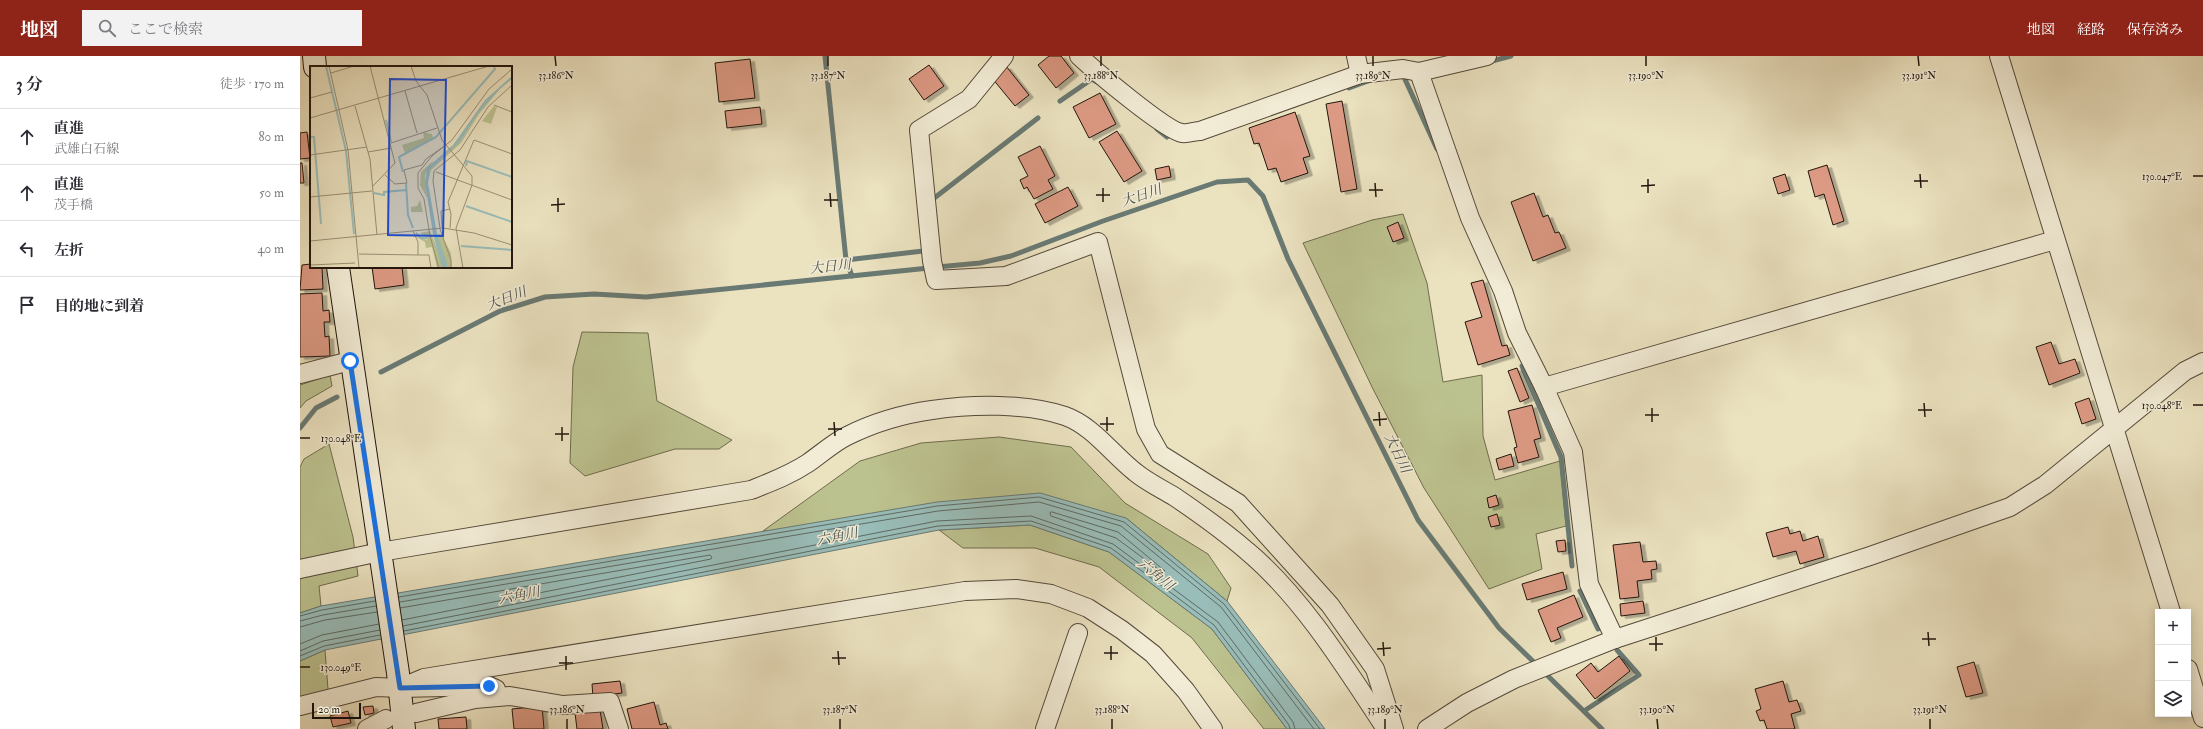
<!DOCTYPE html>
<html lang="ja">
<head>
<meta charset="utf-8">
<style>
  :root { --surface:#fff; --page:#f2f2f3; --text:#2b2b33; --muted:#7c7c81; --line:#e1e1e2; --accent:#8f2418 }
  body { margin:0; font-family:"IM FELL Double Pica","Noto Serif JP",serif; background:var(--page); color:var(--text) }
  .controls { position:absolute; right:12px; bottom:12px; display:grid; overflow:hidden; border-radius:0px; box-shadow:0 2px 10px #0003 }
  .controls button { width:36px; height:36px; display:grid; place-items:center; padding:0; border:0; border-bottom:1px solid var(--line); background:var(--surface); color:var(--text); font:20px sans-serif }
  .scale { position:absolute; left:12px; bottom:10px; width:49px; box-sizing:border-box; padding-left:4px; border:2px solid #22160d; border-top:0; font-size:11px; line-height:14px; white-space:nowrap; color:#22160d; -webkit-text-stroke:3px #f2ecd6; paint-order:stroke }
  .stop { position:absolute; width:12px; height:12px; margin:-9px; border:3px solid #1a73e8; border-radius:50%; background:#fff }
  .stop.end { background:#1a73e8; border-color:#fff; box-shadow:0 1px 4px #0008 }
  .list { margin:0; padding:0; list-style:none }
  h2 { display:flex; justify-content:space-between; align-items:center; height:52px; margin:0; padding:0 16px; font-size:17px }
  h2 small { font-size:13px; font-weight:400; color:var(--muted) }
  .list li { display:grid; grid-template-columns:26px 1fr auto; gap:12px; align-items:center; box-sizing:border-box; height:56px; padding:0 16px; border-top:1px solid var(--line) }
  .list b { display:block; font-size:15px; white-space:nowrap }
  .list p { margin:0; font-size:13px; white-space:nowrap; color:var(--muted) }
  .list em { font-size:13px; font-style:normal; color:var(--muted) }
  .icon { flex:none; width:22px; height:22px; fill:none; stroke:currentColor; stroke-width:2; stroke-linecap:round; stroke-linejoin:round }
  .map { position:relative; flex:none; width:1903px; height:673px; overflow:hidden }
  header { display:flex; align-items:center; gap:24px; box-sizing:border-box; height:56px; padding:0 20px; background:var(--accent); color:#fff }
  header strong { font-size:19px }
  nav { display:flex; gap:22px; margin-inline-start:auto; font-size:14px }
  .search { width:280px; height:36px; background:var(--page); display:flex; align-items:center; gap:10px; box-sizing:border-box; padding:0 14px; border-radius:0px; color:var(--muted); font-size:15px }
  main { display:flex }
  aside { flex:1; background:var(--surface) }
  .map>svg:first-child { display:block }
</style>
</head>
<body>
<header>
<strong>地図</strong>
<div class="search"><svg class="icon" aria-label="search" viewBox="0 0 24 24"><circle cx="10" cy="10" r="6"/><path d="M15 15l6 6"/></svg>ここで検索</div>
<nav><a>地図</a><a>経路</a><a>保存済み</a></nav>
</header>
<main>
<aside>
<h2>3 分<small>徒歩 · 170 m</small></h2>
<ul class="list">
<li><svg class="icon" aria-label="ahead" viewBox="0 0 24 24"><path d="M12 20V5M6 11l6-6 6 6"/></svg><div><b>直進</b><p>武雄白石線</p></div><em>80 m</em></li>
<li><svg class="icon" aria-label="ahead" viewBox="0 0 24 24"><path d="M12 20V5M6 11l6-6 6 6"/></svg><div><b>直進</b><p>茂手橋</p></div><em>50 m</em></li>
<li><svg class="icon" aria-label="left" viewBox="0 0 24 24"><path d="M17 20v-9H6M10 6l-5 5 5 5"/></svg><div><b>左折</b></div><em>40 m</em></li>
<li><svg class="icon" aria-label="arrive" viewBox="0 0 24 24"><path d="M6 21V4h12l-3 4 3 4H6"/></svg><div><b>目的地に到着</b></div></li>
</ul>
</aside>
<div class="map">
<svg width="1903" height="673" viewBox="0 0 1903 673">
  <defs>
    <filter id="shadow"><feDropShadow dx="4.5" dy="2.5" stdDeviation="0" flood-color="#0004"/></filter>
  </defs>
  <rect width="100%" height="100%" fill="#ebe2c0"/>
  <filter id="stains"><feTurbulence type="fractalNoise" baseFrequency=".005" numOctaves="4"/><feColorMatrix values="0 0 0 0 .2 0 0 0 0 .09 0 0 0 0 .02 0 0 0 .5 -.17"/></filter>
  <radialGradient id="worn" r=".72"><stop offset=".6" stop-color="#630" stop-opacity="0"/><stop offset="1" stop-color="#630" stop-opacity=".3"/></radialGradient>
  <g fill="#bcc28f" stroke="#6f6c4e">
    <polygon points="1103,158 1127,227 1143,326 1182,319 1183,380 1195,424 1260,405 1266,470 1236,478 1242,513 1189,533 1124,432 1073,333 1003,187 1072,164"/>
    <polygon points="282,276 348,277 357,345 432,384 419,393 375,393 285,420 270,407 273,311"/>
    <polygon points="30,319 32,330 6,345 0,352 0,329"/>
    <polygon points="699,381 771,391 825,447 908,498 931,532 927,545 826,462 463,475 560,405 621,387"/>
    <polygon points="29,388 53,481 58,520 19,530 21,550 0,557 0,411 4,403"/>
    <polygon points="730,469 809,496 912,573 987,673 964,673 892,582 799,511 735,492 663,492 639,474"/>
    <polygon points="25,594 29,646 0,655 0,605"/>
  </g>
  <polygon fill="#99bdb9" stroke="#697a74" points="740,437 826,462 927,545 1025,673 987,673 912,573 809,496 730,469 639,474 25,594 0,605 0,557 21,550 637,446"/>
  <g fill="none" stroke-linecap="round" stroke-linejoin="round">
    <g stroke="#5e6a63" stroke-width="1">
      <polygon points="752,456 818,476 865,515 862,516 816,482 751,460 750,457"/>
      <polyline points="99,541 637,450 739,441 824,466 924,548 1020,673"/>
      <polyline points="100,546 638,455 739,446 821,470 921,551 1014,673"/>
      <polyline points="100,552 410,499 412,501 411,503 102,564"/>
      <polyline points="0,560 22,554 75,545"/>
      <polyline points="0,565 23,559 76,550"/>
      <polyline points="103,570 637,465 731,460 813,488 918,566 993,666 995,673"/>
      <polyline points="0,571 25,564 77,556"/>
      <polyline points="104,575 638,470 731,465 811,492 914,569 989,669 990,673"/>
      <polyline points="0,588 22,579 79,568"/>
      <polyline points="0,595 23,585 80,574"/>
      <polyline points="0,600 24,590 80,579"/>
    </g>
    <g stroke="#697a74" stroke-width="5">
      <polyline points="525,0 546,204 552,220"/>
      <polyline points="1188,6 1211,0"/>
      <polyline points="1103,19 1137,93"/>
      <polyline points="1049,32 1068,25"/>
      <polyline points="760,45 792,23 797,26"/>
      <polyline points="857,73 867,81"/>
      <polyline points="633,146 633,143 738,62"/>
      <polyline points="546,204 623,195"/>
      <polyline points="637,211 680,207 711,200 803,165 917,126 948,124 963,140 988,203 1118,464 1199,572 1302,673"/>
      <polyline points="1222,310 1261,401 1272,510"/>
      <polyline points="81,316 200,255 245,241 294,238 346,241 629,212"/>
      <polyline points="0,372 16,352 37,341"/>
      <polyline points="1280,535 1298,573"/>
      <polyline points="1284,655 1339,619 1317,594"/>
    </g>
  </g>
  <g fill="#dc9983" stroke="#22160d" filter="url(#shadow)">
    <polygon points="749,0 761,0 774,17 756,32 738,9"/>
    <polygon points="450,3 455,42 419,46 415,7"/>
    <polygon points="629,9 644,30 624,44 609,23"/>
    <polygon points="706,10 729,39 715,50 692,22"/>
    <polygon points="800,37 816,68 789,82 773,51"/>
    <polygon points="1042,45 1057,133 1041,136 1026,48"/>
    <polygon points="460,51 462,68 427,72 425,55"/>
    <polygon points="995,56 1010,100 1003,102 1008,117 981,126 976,112 968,114 959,87 954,88 949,72"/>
    <polygon points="817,75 842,115 824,126 799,86"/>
    <polygon points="7,76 10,102 0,103 0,77"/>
    <polygon points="740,90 755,120 748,124 753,133 734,143 727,131 724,133 720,124 728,120 718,101"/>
    <polygon points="0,107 2,107 4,127 0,127"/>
    <polygon points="1527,109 1544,165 1533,169 1524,138 1515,141 1508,115"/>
    <polygon points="869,110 871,121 857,124 855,113"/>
    <polygon points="1485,118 1490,134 1478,138 1473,122"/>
    <polygon points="768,131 778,150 745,167 735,148"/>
    <polygon points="1234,137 1243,161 1248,159 1255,177 1259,176 1266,192 1233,205 1211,146"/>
    <polygon points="1098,166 1104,182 1093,186 1087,171"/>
    <polygon points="11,208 11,211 22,211 23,233 0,234 2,209"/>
    <polygon points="72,211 102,211 104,229 75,233"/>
    <polygon points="1183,224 1202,290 1207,289 1210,299 1178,309 1165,266 1182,261 1171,227"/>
    <polygon points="22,237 23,255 29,254 30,266 24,266 25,281 29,280 30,300 0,301 0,238"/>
    <polygon points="1751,286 1759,308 1775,303 1780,317 1749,329 1736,291"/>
    <polygon points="1217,312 1229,342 1220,346 1208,315"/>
    <polygon points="1789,342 1796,363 1782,368 1775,347"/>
    <polygon points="1232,349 1241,382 1234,384 1239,401 1218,407 1214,392 1217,391 1208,355"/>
    <polygon points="1211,398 1214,410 1199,414 1196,403"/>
    <polygon points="1196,439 1199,449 1189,452 1187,442"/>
    <polygon points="1197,458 1200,469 1191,471 1188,461"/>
    <polygon points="1488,471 1490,478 1500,475 1503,485 1518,480 1524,501 1500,508 1496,495 1473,501 1466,477"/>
    <polygon points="1265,484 1266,495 1258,496 1256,485"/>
    <polygon points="1340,486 1343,506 1356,505 1357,513 1351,514 1352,523 1337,525 1339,541 1320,543 1313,489"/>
    <polygon points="1263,516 1267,533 1227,544 1222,528"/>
    <polygon points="1274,539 1283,561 1257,572 1261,582 1251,586 1238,554"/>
    <polygon points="1343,545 1345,557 1321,560 1320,548"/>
    <polygon points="1319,600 1330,615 1295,643 1276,619 1291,607 1298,616"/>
    <polygon points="1674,606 1683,637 1666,641 1657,611"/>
    <polygon points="320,625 322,637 293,641 292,628"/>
    <polygon points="1483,625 1489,646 1497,644 1501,655 1491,658 1495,673 1467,673 1464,664 1460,665 1456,655 1461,653 1455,633"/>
    <polygon points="354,646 360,669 366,667 368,673 332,673 327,653"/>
    <polygon points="73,650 74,657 65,659 63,651"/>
    <polygon points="242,650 244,673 214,673 212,653"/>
    <polygon points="300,654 303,673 277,673 275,657"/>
    <polygon points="48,655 51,667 33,671 30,660"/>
    <polygon points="166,661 167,673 139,673 138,663"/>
  </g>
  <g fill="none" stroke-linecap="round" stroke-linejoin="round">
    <defs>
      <g id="street">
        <polyline points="704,0 669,43 619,74 632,205 636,224 706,220 798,186 846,373 860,398 938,447 1030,549 1075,613 1094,673"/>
        <path d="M779,0C794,14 866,75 882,77C887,78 895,75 900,75L1060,18L1103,13L1119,16L1187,0"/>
        <polyline points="1056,0 1060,18"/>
        <polyline points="1699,0 1871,556"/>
        <polyline points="1119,16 1170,162 1203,235 1217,277 1244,331 1273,396 1289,528 1315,583"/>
        <polyline points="0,318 50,305"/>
        <polyline points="1244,331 1755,184"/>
        <path d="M0,513L80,496L451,434C471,426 490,419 508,407C521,398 533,387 547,380C573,367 603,358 632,354C672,348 727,347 765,360C793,370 812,398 835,416C847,426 862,433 875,441C900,458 924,475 947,495C1000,539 1044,609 1082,667L1090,673"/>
        <polyline points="1888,613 1903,662"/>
        <polyline points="100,632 124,622 665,535 716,533 751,538 788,552 822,574 853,598 886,635 913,673"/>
        <polyline points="0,650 76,631 100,632 189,630 196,633"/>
        <polyline points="116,657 175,643 210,640 263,649 310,646 319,673"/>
        <polyline points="67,673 86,663"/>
        <polyline points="745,673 778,577"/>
        <polyline points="1127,673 1167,647 1214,623 1315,583 1570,500 1710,451 1745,429 1885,315 1903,306"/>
      </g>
      <g id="secondary">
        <polyline points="14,0 15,11"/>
        <polyline points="38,211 98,617 104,673"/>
      </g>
    </defs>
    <use href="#street" stroke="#54493a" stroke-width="20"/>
    <use href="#secondary" stroke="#22160d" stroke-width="24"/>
    <use href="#street" stroke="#f2ecd6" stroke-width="18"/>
    <use href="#secondary" stroke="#f2ecd6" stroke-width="22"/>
  </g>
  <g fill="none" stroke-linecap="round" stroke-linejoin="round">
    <polyline stroke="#1a73e8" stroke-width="5" points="50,305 100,632 189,630"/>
  </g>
  <path fill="none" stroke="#22160d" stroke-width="1.5" d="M255,0L256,10M528,0V10M801,0V10M1073,0V10M1346,0V10M1618,0L1619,10M1620,118L1621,132M1893,120H1903M1348,123V137M1614,125H1628M1075,127L1076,141M1341,130L1355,129M803,132V146M1069,134H1083M530,137L531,151M796,139H810M258,142V156M524,144H538M251,149L265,148M1624,347L1625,361M1893,349H1903M1352,352V366M1618,354H1632M1079,356L1080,370M1345,359H1359M807,361V375M1073,364L1087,363M534,366L535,380M800,368H814M262,371V385M528,373H542M255,378H269M0,382H10M1628,576L1629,590M1356,581V595M1622,583H1636M1083,586L1084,600M1349,588H1363M811,590V604M1077,593L1091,592M538,595L539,609M804,597H818M266,600V614M532,602H546M259,607H273M0,611H10M267,663V673M540,663V673M812,663V673M1085,663V673M1357,663L1358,673M1630,663V673"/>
  <g text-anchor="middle" stroke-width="3" stroke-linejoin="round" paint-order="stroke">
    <g font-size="14" font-style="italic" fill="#4c5049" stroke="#f2ecd6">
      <text transform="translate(841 139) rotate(-19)" y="5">大日川</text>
      <text transform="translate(530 210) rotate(-6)" y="5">大日川</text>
      <text transform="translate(206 242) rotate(-21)" y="5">大日川</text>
      <text transform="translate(1098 397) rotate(64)" y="5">大日川</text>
      <text transform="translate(537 480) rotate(-11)" y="5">六角川</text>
      <text transform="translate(856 518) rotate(39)" y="5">六角川</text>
      <text transform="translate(219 539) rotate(-11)" y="5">六角川</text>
    </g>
  </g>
  <g transform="translate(10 10)">
    <rect width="202" height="202" fill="#ebe2c0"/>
    <path d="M190,24L169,48L151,77L121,104L118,117L120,103L150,76L168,48ZM184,40L187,41L181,58L172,55ZM113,66L122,68L123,72L95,87L92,79L114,72ZM124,94L115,109L117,132L110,119L111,106ZM110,134L113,146H101V141L107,140ZM120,165L131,191L132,202H127L122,181L116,182L115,176L105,170L117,174L116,170L110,167ZM127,168H131L141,187L142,202H137Z" fill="#bcc28f"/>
    <path d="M202,10V13L190,23L168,48L150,76L120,103L118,117L127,168L137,197V202H132L123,168L115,117L117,102L143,79L175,34Z" fill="#99bdb9"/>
    <path fill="none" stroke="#99bdb9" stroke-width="2" d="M16,0L36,85M76,54L81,76M0,71H4L11,158M36,85L44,168M156,100L157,95L202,111M93,106L89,91L126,71L185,3L184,0M96,117L98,149L103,162M64,127L74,129V126L96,124M156,140L202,156M106,167L111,172H117M151,180L202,184"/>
    <path fill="none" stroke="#9b9078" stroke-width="1" d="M19,0L38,84L49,202M60,0L85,97L62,121M101,0L106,15L117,29L132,74L162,110V119L146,162L153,202M21,7L44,0M95,25L107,67M0,32L22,26M184,39L202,46M45,40L60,93L67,169M0,52L179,0M81,77L127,62M58,86L81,82M0,89L57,81M126,106L202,134M75,109L85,118L97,117L94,104L112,99L116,93L133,81M0,131L62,125M132,161L131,145L140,143M130,162L123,115L124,105L150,84L178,41L202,19M140,162L141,148L138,136L164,74L202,88M130,163L141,194V202M103,165L108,176V189H119L121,202M0,175L133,162L164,167L202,179M49,188L108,189M0,199L45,197M129,202L120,170L114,133L108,122V107L122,90L142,74L179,23L202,3"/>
    <path fill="#1d4ed8" fill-opacity="0.15" stroke="#1d4ed8" stroke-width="2" d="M80,13L136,14L133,170L78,169Z"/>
    <rect width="202" height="202" fill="none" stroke="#22160d" stroke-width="2"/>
  </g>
  <g font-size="10" text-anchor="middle" fill="#22160d" stroke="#f2ecd6" stroke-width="3" stroke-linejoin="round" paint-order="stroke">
    <text x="256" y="23">33.186°N</text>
    <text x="528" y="23">33.187°N</text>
    <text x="801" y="23">33.188°N</text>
    <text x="1073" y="23">33.189°N</text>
    <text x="1346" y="23">33.190°N</text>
    <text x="1619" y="23">33.191°N</text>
    <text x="1862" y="124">130.047°E</text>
    <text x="1862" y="353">130.048°E</text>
    <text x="41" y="386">130.048°E</text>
    <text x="41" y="615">130.049°E</text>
    <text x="267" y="657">33.186°N</text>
    <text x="540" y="657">33.187°N</text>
    <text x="812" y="657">33.188°N</text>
    <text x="1085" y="657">33.189°N</text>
    <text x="1357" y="657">33.190°N</text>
    <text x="1630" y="657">33.191°N</text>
  </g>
  <rect width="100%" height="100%" filter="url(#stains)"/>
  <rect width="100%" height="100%" fill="url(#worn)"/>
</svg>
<div class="controls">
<button>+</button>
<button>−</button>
<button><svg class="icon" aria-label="layers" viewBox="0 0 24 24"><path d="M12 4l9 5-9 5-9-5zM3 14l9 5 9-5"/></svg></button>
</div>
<div class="scale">20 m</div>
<div class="stop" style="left:50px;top:305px"></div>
<div class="stop end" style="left:189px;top:630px"></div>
</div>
</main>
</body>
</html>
